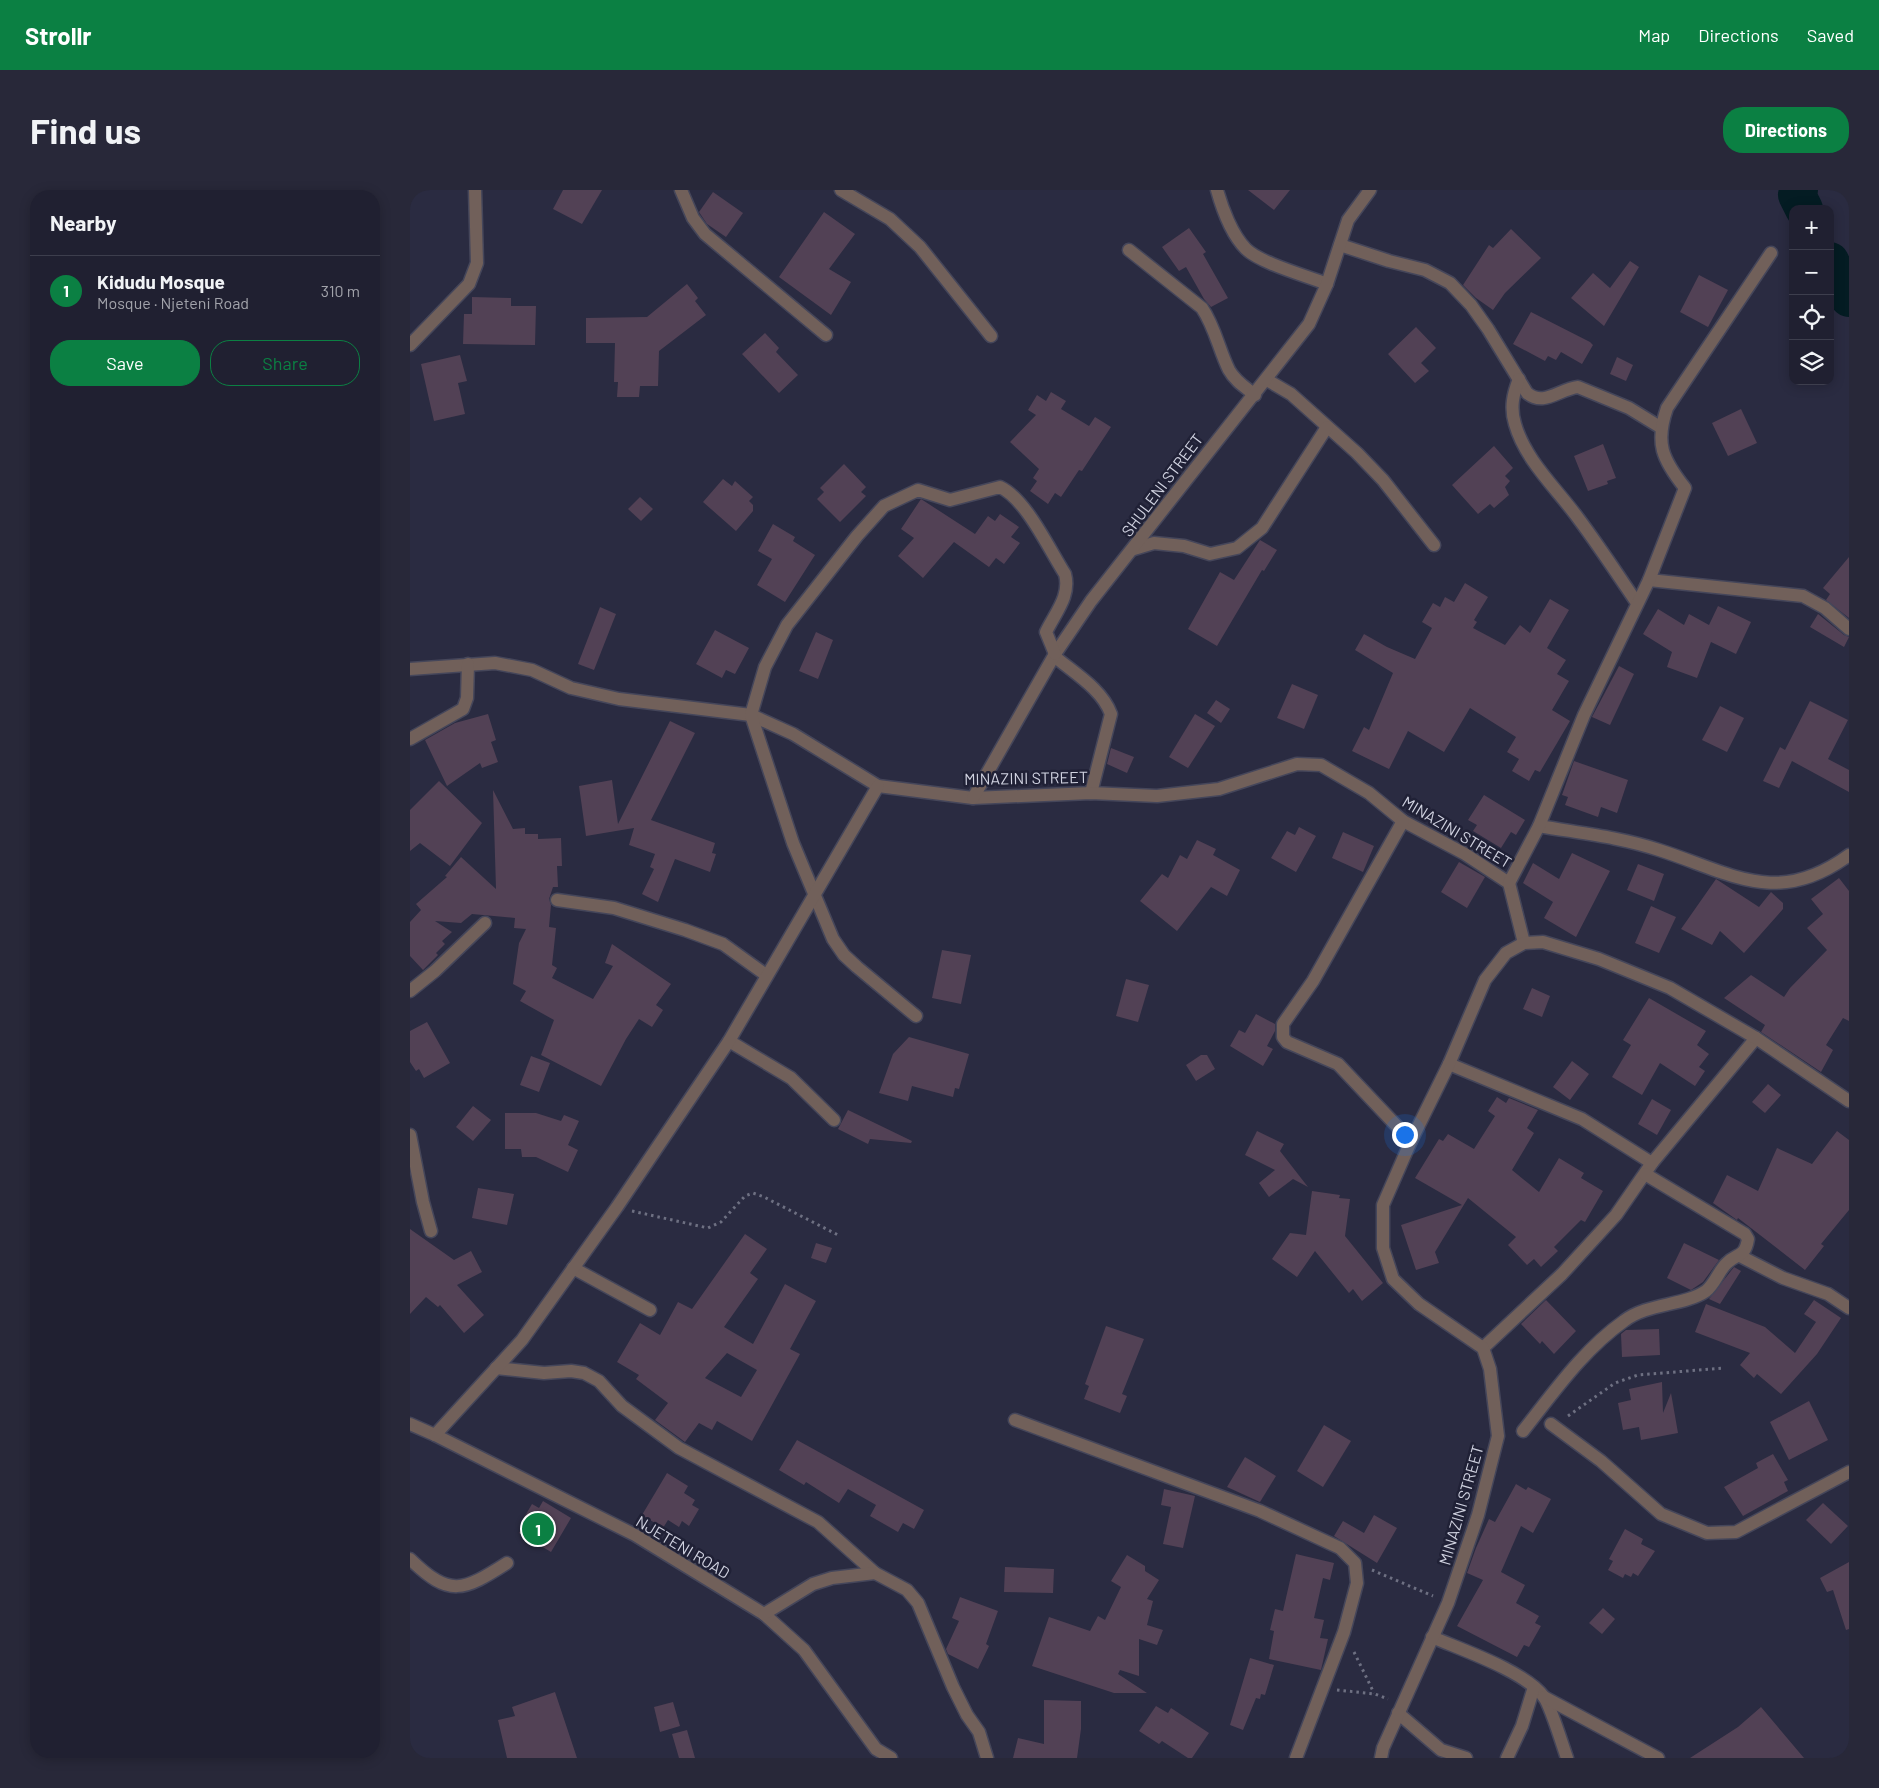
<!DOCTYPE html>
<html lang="en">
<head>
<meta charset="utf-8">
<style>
  :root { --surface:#202031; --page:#282839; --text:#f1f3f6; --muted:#a2a3ab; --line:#3d3e4d; --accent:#0b8043 }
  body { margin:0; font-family:Barlow,sans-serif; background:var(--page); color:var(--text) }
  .controls { position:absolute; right:15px; top:15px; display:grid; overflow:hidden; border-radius:10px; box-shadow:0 2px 12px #0003 }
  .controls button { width:45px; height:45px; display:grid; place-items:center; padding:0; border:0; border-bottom:1px solid var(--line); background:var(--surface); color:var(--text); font:25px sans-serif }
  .you { position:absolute; left:994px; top:944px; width:18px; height:18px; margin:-12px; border:4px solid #fff; border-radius:50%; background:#1a73e8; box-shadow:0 0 0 8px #1a73e833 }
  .badge { display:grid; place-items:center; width:32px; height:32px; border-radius:50%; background:var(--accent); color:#fff; font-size:16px; font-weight:700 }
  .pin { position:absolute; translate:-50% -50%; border:2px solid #fff; box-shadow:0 1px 5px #0006 }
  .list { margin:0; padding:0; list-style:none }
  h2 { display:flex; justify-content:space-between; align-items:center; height:65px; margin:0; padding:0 20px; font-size:21px }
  h2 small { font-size:16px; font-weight:400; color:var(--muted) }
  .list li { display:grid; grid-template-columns:32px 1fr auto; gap:15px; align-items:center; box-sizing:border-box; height:70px; padding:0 20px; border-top:1px solid var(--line) }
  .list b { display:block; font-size:19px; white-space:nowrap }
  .list p { margin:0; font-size:16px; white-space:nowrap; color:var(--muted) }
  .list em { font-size:16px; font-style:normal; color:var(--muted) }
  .actions { display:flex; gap:10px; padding:15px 20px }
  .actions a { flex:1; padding:11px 0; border:1px solid var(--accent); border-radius:20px; text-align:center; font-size:18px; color:var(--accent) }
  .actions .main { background:var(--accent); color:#fff }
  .icon { flex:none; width:28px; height:28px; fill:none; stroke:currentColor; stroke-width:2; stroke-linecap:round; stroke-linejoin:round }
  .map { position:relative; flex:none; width:1439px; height:1568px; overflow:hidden; border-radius:20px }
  header { display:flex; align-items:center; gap:30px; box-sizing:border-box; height:70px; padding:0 25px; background:var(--accent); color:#fff }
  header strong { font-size:24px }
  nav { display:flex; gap:28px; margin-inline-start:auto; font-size:18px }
  .intro { display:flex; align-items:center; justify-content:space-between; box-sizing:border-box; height:120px; padding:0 30px }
  h1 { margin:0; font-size:35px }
  .button { padding:12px 22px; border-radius:20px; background:var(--accent); color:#fff; font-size:18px; font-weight:700 }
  main { display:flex; gap:30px; padding:0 30px }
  aside { flex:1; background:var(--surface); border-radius:20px; box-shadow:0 2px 12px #0003 }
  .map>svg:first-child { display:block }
</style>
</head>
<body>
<header>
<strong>Strollr</strong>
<nav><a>Map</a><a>Directions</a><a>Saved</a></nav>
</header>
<div class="intro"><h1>Find us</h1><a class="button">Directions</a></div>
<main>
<aside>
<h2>Nearby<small></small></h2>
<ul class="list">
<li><span class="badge">1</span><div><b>Kidudu Mosque</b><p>Mosque · Njeteni Road</p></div><em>310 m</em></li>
</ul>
<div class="actions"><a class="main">Save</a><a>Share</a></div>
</aside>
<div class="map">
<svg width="1439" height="1568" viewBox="0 0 1439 1568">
  <rect width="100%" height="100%" fill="#2a2b41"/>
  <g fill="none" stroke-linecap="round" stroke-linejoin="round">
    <g stroke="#041c23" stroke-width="38">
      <polyline points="1389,0 1387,5 1394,19"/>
      <polyline points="1420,71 1439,108"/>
    </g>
  </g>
  <g fill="#524155" fill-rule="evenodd">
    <polygon points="153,0 192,0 172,34 143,19"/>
    <polygon points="838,0 880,0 864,20"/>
    <polygon points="303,2 333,23 316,47 297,34 289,22"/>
    <polygon points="414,22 445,44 419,79 441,92 421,125 369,87"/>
    <polygon points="779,38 796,62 793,64 818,108 801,117 794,109 776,77 769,81 752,57"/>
    <polygon points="1101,39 1131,68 1095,103 1083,120 1066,108 1053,95 1079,55 1083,58"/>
    <polygon points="1220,71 1229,77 1194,136 1161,108 1183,83 1200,98"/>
    <polygon points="1289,85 1318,100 1298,137 1270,122"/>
    <polygon points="277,94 288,108 285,111 296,125 249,161 248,196 230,196 229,207 207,207 208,192 204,192 205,153 176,153 176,128 237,127"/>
    <polygon points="62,107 101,108 101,116 126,116 125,155 53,154 54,124 62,124"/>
    <polygon points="1121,122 1180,152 1183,155 1172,174 1151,162 1146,170 1138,166 1135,171 1103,154"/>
    <polygon points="1006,137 1026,158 1011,173 1019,181 1005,193 978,164"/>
    <polygon points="355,143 369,158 366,162 388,185 369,203 332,164"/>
    <polygon points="50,165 57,191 48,193 55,224 24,231 11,174"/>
    <polygon points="1207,167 1223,175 1216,191 1200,184"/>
    <polygon points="641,202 656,211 651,219 679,236 685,227 701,237 672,281 669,280 651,307 645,303 638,314 620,301 627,291 623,288 629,279 600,252 626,225 618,220 627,205 636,211"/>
    <polygon points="1331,219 1347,253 1318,266 1302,233"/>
    <polygon points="1193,254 1206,288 1197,291 1198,294 1178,301 1164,266"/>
    <polygon points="1084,256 1103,278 1095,286 1100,291 1095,297 1099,305 1084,318 1080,314 1068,324 1042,295"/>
    <polygon points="434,274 456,297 451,302 456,306 430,332 407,309 414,302 410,298"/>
    <polygon points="313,289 322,296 325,291 343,307 339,311 343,315 343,321 326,341 293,312"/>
    <polygon points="230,307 243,319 231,331 218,319"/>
    <polygon points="511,309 565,344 578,326 585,331 590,324 609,337 601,347 610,353 594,374 586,368 579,377 544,352 513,388 488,366 504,348 491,339"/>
    <polygon points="363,334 385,347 383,351 405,365 375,412 347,395 362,369 348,361"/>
    <polygon points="850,350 867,360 854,381 852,380 807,456 778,439 810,382 824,390"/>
    <polygon points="1439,367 1439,428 1416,410 1420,404 1413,398"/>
    <polygon points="1055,393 1078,407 1064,430 1067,432 1063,438 1095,455 1110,435 1120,443 1140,409 1159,420 1137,458 1156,470 1147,484 1159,491 1142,520 1160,531 1130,582 1125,580 1119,591 1102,581 1109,569 1097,562 1106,547 1060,518 1034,562 998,541 979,579 942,561 954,537 959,540 983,483 945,460 954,444 977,457 1005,469 1022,438 1012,432 1023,413 1030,417 1035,407 1044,412"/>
    <polygon points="1308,416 1341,432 1326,464 1301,452 1287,488 1257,477 1262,462 1233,444 1248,419 1274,435 1279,424 1299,435"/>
    <polygon points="190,417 206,424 184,480 168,474"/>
    <polygon points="1408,424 1434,445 1439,447 1434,457 1400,437"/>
    <polygon points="305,440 339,458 325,484 316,480 312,488 286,474"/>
    <polygon points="406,442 423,450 408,489 389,481"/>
    <polygon points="1209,476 1224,484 1200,535 1182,527"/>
    <polygon points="882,494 908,505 894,539 867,528"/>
    <polygon points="806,510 820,519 811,533 797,523"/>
    <polygon points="1400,511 1438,530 1418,569 1439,580 1439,602 1382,571 1369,598 1353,591 1370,557 1375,560"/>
    <polygon points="1310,516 1334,528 1317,562 1292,550"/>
    <polygon points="78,524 86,550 81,552 88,572 72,578 70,573 37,596 15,550 45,533"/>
    <polygon points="785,524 805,536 778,578 759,567"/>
    <polygon points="260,531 285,543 241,630 305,653 302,663 306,664 300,682 265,669 248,712 232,704 244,679 240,677 245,664 219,655 224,638 176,646 169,596 202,590 208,634"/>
    <polygon points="701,558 724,567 717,583 697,574"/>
    <polygon points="1164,571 1218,590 1207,623 1191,617 1188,627 1155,615 1158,607 1152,605"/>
    <polygon points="29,591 72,633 40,676 10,653 0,661 0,620"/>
    <polygon points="83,600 103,639 115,638 115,644 128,644 128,649 151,648 152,676 147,676 148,697 143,697 139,709 141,715 139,737 146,738 142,775 147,778 142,788 183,809 203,776 195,773 202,754 261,794 246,815 253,820 242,837 229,829 216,849 191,896 131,865 144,830 110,811 116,801 103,794 109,753 116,739 104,738 105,728 62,724 51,733 25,731 42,742 32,751 35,754 26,763 28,765 13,780 0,766 0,732 11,720 6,714 37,687 35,686 51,667 86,699"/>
    <polygon points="1074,605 1115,630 1106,645 1101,642 1091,658 1063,641 1067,635 1058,630"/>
    <polygon points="889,637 906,646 886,682 861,668 877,641 885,645"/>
    <polygon points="933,642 964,656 953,682 922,668"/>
    <polygon points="787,650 806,659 803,665 830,680 817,706 801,697 767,741 730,711 752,684 758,688 770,665 777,669"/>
    <polygon points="1162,663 1200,681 1166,747 1134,728 1143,712 1113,693 1123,673 1149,689"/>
    <polygon points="1049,672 1075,687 1057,718 1031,702"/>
    <polygon points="1228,674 1254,684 1244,711 1217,700"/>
    <polygon points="1429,688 1439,701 1439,831 1433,828 1416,855 1423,860 1411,882 1351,842 1355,835 1314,808 1341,785 1374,807 1380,798 1417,760 1397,738 1413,724 1401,709"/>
    <polygon points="1306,689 1349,717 1361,702 1373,713 1373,719 1334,763 1310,741 1302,755 1271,739"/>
    <polygon points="1241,716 1266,727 1249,763 1225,753"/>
    <polygon points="532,760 561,765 551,814 522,808"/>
    <polygon points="716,789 739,795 728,832 706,826"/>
    <polygon points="1122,798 1140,806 1132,827 1113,819"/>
    <polygon points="1239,808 1296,841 1287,855 1299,864 1289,877 1295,881 1285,896 1250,873 1232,905 1202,887 1221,855 1213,850"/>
    <polygon points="846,824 865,834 865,841 857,856 863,859 853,876 820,856 829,840 835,843"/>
    <polygon points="17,832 40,873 14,888 9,879 6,881 0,872 0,841"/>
    <polygon points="499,847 559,864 549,899 545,898 543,907 502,896 498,911 469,903 483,864"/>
    <polygon points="791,865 797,865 805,879 786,891 776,875"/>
    <polygon points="121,866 140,873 129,902 110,895"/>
    <polygon points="1162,871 1179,884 1160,910 1143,897"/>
    <polygon points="1358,894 1371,905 1355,923 1342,912"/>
    <polygon points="1087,907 1096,913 1099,908 1128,920 1117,938 1124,943 1102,980 1129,1002 1149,968 1174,983 1171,988 1193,1001 1175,1032 1171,1030 1144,1057 1148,1061 1131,1077 1124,1069 1117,1075 1098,1055 1106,1047 1058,1008 1025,1062 1029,1073 1006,1080 991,1035 1052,1015 1005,988 1029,949 1033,951 1038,944 1064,959 1085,926 1078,921"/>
    <polygon points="1242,909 1261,920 1247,945 1228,934"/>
    <polygon points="63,916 81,930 63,951 46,937"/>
    <polygon points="438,920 502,951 501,953 460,949 458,954 428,939"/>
    <polygon points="95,923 126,923 151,931 154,925 169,931 158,955 168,960 158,982 126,967 112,967 111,959 95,959"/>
    <polygon points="847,941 874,954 870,961 898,997 883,989 859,1007 849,993 865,980 835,965"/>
    <polygon points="1427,941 1439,950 1439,1020 1411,1054 1414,1056 1395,1080 1328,1028 1327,1030 1303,1013 1317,985 1348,1001 1367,958 1402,974"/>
    <polygon points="68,998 104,1004 97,1035 62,1028"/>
    <polygon points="902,1001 930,1005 929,1008 940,1009 935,1046 973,1093 952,1111 943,1099 939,1103 905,1061 887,1087 862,1069 880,1043 896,1045"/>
    <polygon points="0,1039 44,1070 61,1061 72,1082 47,1095 74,1125 54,1143 30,1115 28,1117 16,1107 0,1124"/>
    <path d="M335,1044L357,1059L340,1083L348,1089L314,1137L343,1154L375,1094L406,1111L380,1159L390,1164L342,1251L307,1231L302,1240L289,1233L275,1252L245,1230L258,1213L226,1189L229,1185L207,1172L230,1133L250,1145L268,1112L282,1119ZM317,1163L347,1180L331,1207L295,1188Z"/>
    <polygon points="406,1053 422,1058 416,1073 401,1068"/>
    <polygon points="1274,1053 1309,1070 1293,1092 1281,1100 1257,1088"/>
    <polygon points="1324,1077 1331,1081 1310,1114 1299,1109"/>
    <polygon points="1136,1110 1166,1141 1144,1164 1132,1151 1130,1154 1111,1134"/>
    <polygon points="1404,1110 1431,1128 1407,1164 1371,1204 1347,1184 1344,1188 1330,1175 1340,1163 1285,1142 1296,1114 1355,1137 1385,1163 1406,1132 1394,1124"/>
    <polygon points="696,1136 734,1149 712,1204 717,1206 710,1223 674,1209 679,1196 675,1194"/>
    <polygon points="1249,1139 1250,1165 1212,1167 1211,1144 1216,1140"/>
    <polygon points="1252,1192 1253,1223 1261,1203 1268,1243 1231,1250 1229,1237 1213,1240 1208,1213 1221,1210 1219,1199"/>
    <polygon points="1399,1211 1418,1250 1379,1270 1360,1232"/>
    <polygon points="914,1235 941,1251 913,1297 887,1281"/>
    <polygon points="387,1250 514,1320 504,1339 493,1333 488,1342 460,1326 466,1315 438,1299 429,1313 396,1292 394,1295 369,1280"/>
    <polygon points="1363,1264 1378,1290 1374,1292 1378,1301 1333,1326 1314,1297 1348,1278 1346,1273"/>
    <polygon points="835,1267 866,1286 850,1312 817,1297"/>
    <polygon points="257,1283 278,1296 274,1303 285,1310 282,1315 289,1319 279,1336 272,1331 269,1337 258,1330 253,1338 232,1325"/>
    <polygon points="1106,1294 1116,1300 1118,1297 1141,1309 1123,1343 1111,1336 1091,1382 1115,1395 1106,1413 1129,1426 1125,1433 1131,1436 1119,1457 1114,1455 1107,1467 1047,1436 1073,1390 1057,1383 1066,1358 1079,1329 1085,1332"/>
    <polygon points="754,1299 785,1306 773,1358 753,1354 761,1317 751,1315"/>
    <polygon points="133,1311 161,1328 141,1362 109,1343 115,1333 112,1331 122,1314 129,1318"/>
    <polygon points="1413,1313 1438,1336 1421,1354 1396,1330"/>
    <polygon points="964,1325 987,1338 967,1373 924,1346 933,1331 954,1343"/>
    <polygon points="1215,1339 1233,1349 1231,1354 1245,1361 1228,1386 1223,1383 1221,1387 1215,1384 1213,1388 1198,1380 1203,1371 1199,1369"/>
    <polygon points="886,1364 924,1373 920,1390 913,1388 904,1428 914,1430 910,1448 918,1449 911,1480 859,1469 864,1441 860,1440 865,1419 873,1421"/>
    <polygon points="717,1365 735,1376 735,1381 749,1390 737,1409 743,1411 737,1435 753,1440 747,1455 729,1449 729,1486 710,1480 708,1484 737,1503 704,1503 622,1476 639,1427 680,1441 688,1426 695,1430 711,1397 701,1391"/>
    <polygon points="1439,1372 1439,1439 1436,1440 1423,1400 1417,1402 1410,1388"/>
    <polygon points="595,1377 644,1379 643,1403 594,1402"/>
    <polygon points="550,1407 588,1421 576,1454 579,1456 568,1479 538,1464 536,1459 549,1431 542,1428"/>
    <polygon points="1193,1418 1205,1429 1192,1444 1179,1433"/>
    <polygon points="840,1468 864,1475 855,1505 851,1504 850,1509 846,1508 833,1540 820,1535"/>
    <polygon points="145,1502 167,1568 97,1568 88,1530 105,1526 102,1517"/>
    <polygon points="634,1510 671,1511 671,1539 667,1568 603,1568 608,1548 634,1554"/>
    <polygon points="263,1512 270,1536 250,1542 244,1517"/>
    <polygon points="746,1516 758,1523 761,1518 799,1543 782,1568 778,1568 752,1551 749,1554 729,1541"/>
    <polygon points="1351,1517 1394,1568 1280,1568 1328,1537"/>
    <polygon points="277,1540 285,1568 269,1568 262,1544"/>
  </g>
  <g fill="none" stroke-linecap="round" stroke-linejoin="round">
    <defs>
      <g id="minor">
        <polyline points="271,0 283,28 295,44 416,145"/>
        <polyline points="431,0 480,29 510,57 581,146"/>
        <path d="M807,0C812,18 822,45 836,59C850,73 897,86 917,94"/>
        <path d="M930,55L979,71L1015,80L1040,93L1061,115L1078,139L1117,203C1134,217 1149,199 1168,197L1219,218L1250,237"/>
        <path d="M719,60L792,118C805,137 809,160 819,180C825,191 835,197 845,205"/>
        <polyline points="0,155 59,94 67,73 65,0"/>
        <path d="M1109,189C1103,204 1100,218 1105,234C1115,270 1147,299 1168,328C1189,356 1208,385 1227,413"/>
        <polyline points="857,190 881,204 947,263 973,290 1024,355"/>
        <polyline points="724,359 744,353 774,356 800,364 827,358 852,338 917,237"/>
        <polyline points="1239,390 1393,406 1415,418 1439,439"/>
        <path d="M644,466C664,483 692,499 701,524L681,603"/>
        <polyline points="0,479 85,473 122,480 161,498 209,509 341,525 383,544 468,596 563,608 681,603 747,606 809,599 887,574 911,575 959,603 993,631 1055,664 1099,693 1114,753"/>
        <polyline points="0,549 53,519 57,508 58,474"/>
        <polyline points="563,608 645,464 681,411 899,134 917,94 938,30 960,0"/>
        <polyline points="993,631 903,791 873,834 873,847 877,852 928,874 1001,951"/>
        <path d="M1129,636C1169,643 1210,647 1249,660C1321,683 1367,718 1439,665"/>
        <path d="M1099,693L1129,636L1174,525L1239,390L1275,298C1252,269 1245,253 1257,218L1361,63"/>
        <polyline points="147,710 204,718 275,740 313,754 356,785"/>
        <polyline points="0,801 25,781 75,733"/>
        <path d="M506,826L447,777L434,765L423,749L383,653L341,525L355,477L377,435L447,346L474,316L508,300L540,310L590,297C616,309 639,359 655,384C661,406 645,423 636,442L645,464"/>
        <polyline points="319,851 381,888 424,930"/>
        <polyline points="1039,874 1172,929 1242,973"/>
        <polyline points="0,945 13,1012 21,1041"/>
        <polyline points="1330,1066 1373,1088 1418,1104 1439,1118"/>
        <polyline points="163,1078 240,1120"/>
        <polyline points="1073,1158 1152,1084 1206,1025 1242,973 1346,848"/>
        <polyline points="86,1178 134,1183 161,1181 174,1183 189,1191 212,1216 269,1258 408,1332 465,1383 497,1400 508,1413 543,1497 557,1525 569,1542 577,1568"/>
        <polyline points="605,1230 850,1321 930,1358 945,1373 947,1393 934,1442 886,1568"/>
        <polyline points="0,1234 25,1245 225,1345 354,1424 394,1460 466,1559 481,1568"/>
        <polyline points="1141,1234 1191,1271 1251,1324 1297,1343 1326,1342 1439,1282"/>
        <path d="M1113,1241C1144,1202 1173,1160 1214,1131C1237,1113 1274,1116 1296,1101C1305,1094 1309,1080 1317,1073C1327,1063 1335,1068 1338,1049L1335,1044L1235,984"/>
        <polyline points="25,1245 112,1150 207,1017 319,851 468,596"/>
        <path d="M0,1369C40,1408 53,1401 97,1373"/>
        <polyline points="354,1424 403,1394 422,1388 465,1383"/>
        <path d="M1022,1447C1052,1460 1115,1481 1134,1507C1141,1517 1152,1554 1157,1568"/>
        <polyline points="1134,1507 1248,1568"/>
        <polyline points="988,1523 1031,1560 1056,1568"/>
        <polyline points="971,1568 973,1558 1038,1413 1068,1325 1088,1246 1080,1179 1073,1158 1009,1114 983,1089 973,1058 973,1015 1001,951 1039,874 1075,790 1096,763 1114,753 1133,752 1189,769 1260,798 1346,848 1439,911"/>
        <polyline points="1097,1568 1112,1536 1124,1497"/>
      </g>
    </defs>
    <use href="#minor" stroke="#45465a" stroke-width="15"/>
    <g stroke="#6e7082" stroke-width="3" stroke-dasharray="2.5 4" stroke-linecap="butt">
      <polyline points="222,1021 298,1038 311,1032 335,1006 343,1003 354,1007 430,1046"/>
      <polyline points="1158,1226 1205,1193 1228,1185 1314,1178"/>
      <polyline points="962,1380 1023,1406"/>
      <polyline points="944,1462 964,1503"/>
      <polyline points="927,1500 965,1504 978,1509"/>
    </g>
    <use href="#minor" stroke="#71605a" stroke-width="12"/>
  </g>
  <g text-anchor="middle" stroke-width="5" stroke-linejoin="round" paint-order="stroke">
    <g font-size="16" fill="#d0d2e0" stroke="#202136">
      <text transform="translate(752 295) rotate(-53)" y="6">SHULENI STREET</text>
      <text transform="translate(616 588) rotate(-1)" y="6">MINAZINI STREET</text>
      <text transform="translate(1047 642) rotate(31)" y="6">MINAZINI STREET</text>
      <text transform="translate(1051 1315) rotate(-74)" y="6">MINAZINI STREET</text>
      <text transform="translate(273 1357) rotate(31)" y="6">NJETENI ROAD</text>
    </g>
  </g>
</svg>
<div class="controls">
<button>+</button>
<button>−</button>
<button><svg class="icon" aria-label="locate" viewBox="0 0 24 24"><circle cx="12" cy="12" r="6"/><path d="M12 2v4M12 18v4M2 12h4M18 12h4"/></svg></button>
<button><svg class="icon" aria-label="layers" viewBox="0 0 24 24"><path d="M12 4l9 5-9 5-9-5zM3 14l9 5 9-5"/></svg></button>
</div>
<div class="you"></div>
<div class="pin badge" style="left:128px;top:1339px">1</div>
</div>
</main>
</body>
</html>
